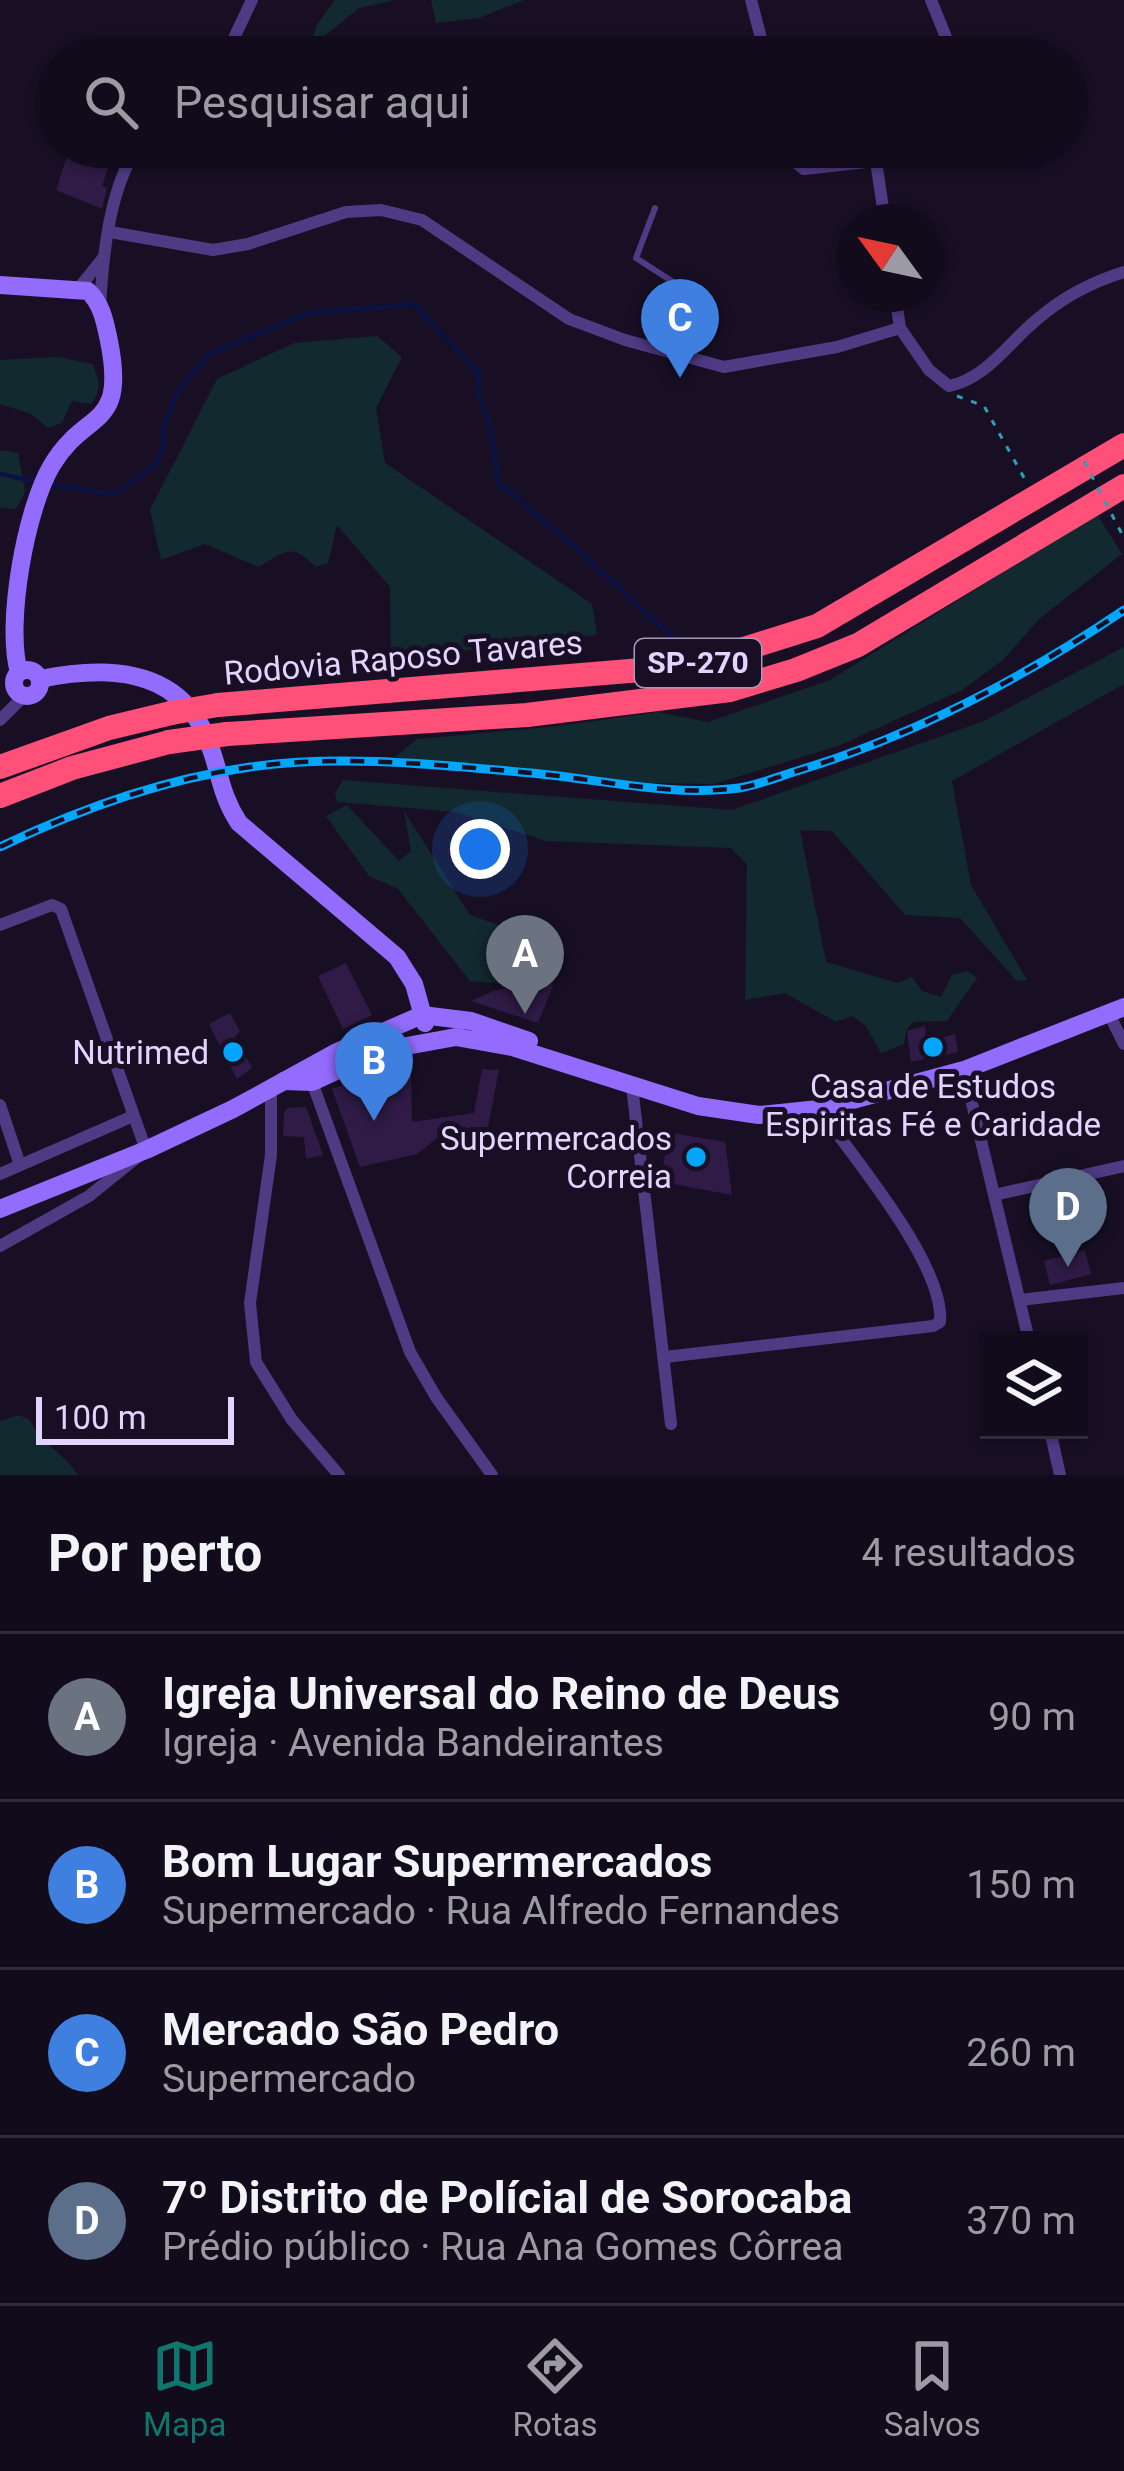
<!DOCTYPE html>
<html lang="pt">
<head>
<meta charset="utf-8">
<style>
  :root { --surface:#120b1c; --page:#1f1929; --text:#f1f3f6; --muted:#9c9ba3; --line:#312b3b; --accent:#0f766e }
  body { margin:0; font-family:Roboto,sans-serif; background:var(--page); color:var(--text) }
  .controls { position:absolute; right:36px; bottom:36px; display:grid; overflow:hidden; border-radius:0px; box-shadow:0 3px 9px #0004 }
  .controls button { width:108px; height:108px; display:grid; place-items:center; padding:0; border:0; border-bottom:3px solid var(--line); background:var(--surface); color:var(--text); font:60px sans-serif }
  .compass { position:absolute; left:836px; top:204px; width:108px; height:108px; border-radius:50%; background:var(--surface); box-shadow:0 3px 9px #0004; rotate:303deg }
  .scale { position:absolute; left:36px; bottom:30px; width:198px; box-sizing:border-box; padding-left:12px; border:6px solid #e3d4ff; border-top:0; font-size:33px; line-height:42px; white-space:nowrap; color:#e3d4ff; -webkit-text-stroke:9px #180f25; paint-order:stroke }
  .you { position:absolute; left:480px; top:849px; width:42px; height:42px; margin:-30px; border:9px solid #fff; border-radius:50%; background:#1a73e8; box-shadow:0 0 0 18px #1a73e833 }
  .badge { display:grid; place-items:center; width:78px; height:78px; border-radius:50%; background:var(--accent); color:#fff; font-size:39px; font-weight:700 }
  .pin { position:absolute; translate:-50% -99px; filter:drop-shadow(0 3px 6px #0008) }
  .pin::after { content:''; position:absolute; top:63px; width:42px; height:36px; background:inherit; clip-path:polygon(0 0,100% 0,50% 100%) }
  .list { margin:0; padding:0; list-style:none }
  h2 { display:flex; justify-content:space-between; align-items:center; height:156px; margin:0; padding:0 48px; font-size:51px }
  h2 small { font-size:39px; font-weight:400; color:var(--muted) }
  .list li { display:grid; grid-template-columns:78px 1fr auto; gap:36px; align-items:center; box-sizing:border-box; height:168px; padding:0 48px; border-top:3px solid var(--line) }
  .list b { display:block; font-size:45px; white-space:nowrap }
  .list p { margin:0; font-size:39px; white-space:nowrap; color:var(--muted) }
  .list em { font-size:39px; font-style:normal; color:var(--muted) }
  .icon { flex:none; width:66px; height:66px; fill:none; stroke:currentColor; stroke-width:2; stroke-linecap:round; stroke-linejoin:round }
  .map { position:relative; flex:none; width:1124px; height:1475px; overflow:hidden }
  .search { position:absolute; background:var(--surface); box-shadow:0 3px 9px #0004; left:36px; right:36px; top:36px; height:132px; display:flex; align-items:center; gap:30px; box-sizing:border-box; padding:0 42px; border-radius:66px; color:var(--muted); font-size:45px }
  .sheet { height:828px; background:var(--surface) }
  nav { display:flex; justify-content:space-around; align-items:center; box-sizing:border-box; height:168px; border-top:3px solid var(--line); background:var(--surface); font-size:33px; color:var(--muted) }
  nav a { display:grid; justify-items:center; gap:6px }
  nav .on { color:var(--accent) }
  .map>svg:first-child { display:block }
</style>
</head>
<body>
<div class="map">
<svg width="1124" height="1475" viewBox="0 0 1124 1475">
  <rect width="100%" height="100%" fill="#180f25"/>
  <g fill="#12292f">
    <polygon points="335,0 396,0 359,8 307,50 318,23"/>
    <polygon points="431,0 524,0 479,18 436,23"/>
    <path d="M377,336L402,357L376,408L385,463L592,604L597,635L391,659L390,587L337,525L328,563L316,567C291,543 287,550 259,567L205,544L161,560L150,510L217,379L294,343Z"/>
    <path d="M58,357L92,364C100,380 102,390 91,404L72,401L62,423L48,428L31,414L0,404V360Z"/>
    <polygon points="0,450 18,453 25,492 16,509 0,508"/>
    <polygon points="1097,514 1122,554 1039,619 1003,660 962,690 838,746 714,784 647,783 395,757 417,739 559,726 658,712 708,722 830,680"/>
    <polygon points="1124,647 1124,684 952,781 971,885 1027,980 1017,981 960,918 905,915 832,831 800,830 826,962 898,983 912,977 922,991 941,997 952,975 967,971 977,978 947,1021 913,1022 906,1031 904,1044 881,1053 866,1026 852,1016 836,1022 785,993 745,1000 747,864 731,848 546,841 456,812 337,802 335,793 343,780 732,810 984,721"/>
    <polygon points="347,805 399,861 411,851 404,811 470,915 499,925 540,931 532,942 508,943 514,966 504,984 470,981 398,889 369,876 326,816"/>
    <path d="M19,1415L30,1420C43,1446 63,1452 78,1475H0V1421Z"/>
  </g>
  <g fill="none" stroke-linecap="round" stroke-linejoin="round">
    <g stroke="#0a1143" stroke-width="4.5">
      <polyline points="0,474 38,482"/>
      <polyline points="49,484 113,495 155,465 163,449 164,425 179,390 209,354 309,313 415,304 479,374 478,394 489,422 499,483 582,553 675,640"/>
    </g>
  </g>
  <g fill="#2f1b46">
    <polygon points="70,147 115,147 102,186 107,188 102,209 56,190"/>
    <polygon points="346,963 372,1015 343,1029 318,976"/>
    <polygon points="554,983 538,1023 471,1001 496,990"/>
    <polygon points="230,1013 240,1031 235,1037 252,1068 237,1079 209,1024"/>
    <polygon points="925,1026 926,1042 955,1034 958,1052 911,1062 907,1031"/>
    <polygon points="400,1065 411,1074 412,1122 474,1113 482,1069 499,1070 488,1127 445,1132 417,1154 360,1167 332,1089"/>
    <polygon points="306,1107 323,1155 306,1159 304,1137 283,1136 284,1113 288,1108"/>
    <polygon points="667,1132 725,1142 732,1195 662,1182"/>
    <polygon points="1085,1250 1091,1274 1050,1285 1044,1261"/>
  </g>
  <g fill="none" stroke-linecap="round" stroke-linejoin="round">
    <polyline stroke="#309eb7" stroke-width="3" stroke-dasharray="6 9" stroke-linecap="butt" points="957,396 984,406 1027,483"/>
    <g stroke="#4f3a84" stroke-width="6">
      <polyline points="887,57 949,52"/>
      <polyline points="655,208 636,258 681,287 655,345"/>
    </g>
    <g stroke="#4f3a84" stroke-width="12">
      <polyline points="751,0 766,57"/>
      <polyline points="931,0 954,57"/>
      <polyline points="225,57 252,0"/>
      <polyline points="787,147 789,157 804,169 876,161"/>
      <polyline points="885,222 876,161 976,158 986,156 990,147"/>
      <path d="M110,232L213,250L248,244L346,212L381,210L422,220L569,319L625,340L724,367L837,347L900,328L929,370L949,386C988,378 1010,340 1040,317C1066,295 1092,282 1124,272"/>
      <polyline points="79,288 103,258"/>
      <polyline points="895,294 900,328"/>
      <path d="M100,306C103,255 109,191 137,147"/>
      <polyline points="0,720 24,696"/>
      <polyline points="0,925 52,905 61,909 146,1150 89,1196 0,1246"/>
      <polyline points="1109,1014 1124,1044"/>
      <polyline points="964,1070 1029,1340"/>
      <polyline points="312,1082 410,1352 436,1397 492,1475"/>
      <polyline points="632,1086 671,1424"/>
      <polyline points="271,1088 271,1155 250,1303 256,1362 292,1420 339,1475"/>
      <polyline points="0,1105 20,1165"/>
      <polyline points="0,1174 133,1116"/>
      <polyline points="994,1195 1124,1166"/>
      <polyline points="1020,1300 1124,1288"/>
      <path d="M665,1357L933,1326L940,1322C945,1265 853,1157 819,1109"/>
      <polyline points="1050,1430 1060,1475"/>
    </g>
    <g stroke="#936cfe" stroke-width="18">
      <path d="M0,285L88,291C102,304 105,322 109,341C127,431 86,408 52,465C26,508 5,624 19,672"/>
      <circle cx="27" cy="683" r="13"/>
      <path d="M40,679C103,666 175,666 205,734C220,766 218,791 239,823L397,957L414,984L425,1023"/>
      <polyline points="284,1081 312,1082 379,1051 456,1037 512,1047 698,1106 759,1115 819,1109 964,1070 1124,1007"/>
      <polyline points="0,1209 146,1150 233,1109 337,1052 422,1015 471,1021 529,1041"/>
    </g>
    <g stroke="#fe5079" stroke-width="24">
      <polyline points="218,705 690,666 817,626 1124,445"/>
      <polyline points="227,734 527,715 730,690 796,670 858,645 1124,486"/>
      <polyline points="0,767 109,728 171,713"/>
      <polyline points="0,796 72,768 169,742"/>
    </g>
    <defs>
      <path id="rail" d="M0,847C77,810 165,779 250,767C342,754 439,765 531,773C599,779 670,797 739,788C759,785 780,776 800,770C915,735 1025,677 1124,610"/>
    </defs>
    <use href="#rail" stroke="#02a6fc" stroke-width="9"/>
    <use href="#rail" stroke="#180f25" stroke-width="4.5" stroke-dasharray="14" stroke-linecap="butt"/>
    <polyline stroke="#309eb7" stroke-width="3" stroke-dasharray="6 9" stroke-linecap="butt" points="1084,461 1124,538"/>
    <g stroke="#fe5079" stroke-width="24">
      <polyline points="171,713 218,705"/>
      <polyline points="169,742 227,734"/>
    </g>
  </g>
  <g fill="#02a6fc" stroke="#180f25" stroke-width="4.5">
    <circle cx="933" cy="1047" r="12"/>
    <circle cx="233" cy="1052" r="12"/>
    <circle cx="696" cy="1157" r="12"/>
  </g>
  <g text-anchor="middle" stroke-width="10" stroke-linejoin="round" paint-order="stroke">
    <rect fill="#180f25" stroke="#a699be" stroke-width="3" x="635" y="639" width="126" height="48" rx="9"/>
    <g font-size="30" font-weight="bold" fill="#e3d4ff">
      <text x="698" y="673">SP-270</text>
    </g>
    <g font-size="33" fill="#e3d4ff" stroke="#180f25">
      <text transform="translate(403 657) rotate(-5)" y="12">Rodovia Raposo Tavares</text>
    </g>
    <g font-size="33" fill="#e3d4ff" stroke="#180f25" text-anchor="end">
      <text x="209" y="1064">Nutrimed</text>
      <text x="933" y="1098" text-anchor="middle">Casa de Estudos<tspan x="933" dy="38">Espiritas Fé e Caridade</tspan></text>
      <text x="672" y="1150">Supermercados<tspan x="672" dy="38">Correia</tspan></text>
    </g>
  </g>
</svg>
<div class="controls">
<button><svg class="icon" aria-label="layers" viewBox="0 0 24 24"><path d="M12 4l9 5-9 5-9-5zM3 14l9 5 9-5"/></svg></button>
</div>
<svg class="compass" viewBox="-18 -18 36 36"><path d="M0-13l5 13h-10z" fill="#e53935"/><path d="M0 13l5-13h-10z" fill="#9c9ba3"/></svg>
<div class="scale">100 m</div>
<div class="you"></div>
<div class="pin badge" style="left:525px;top:1014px;background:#6b7280">A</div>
<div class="pin badge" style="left:374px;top:1121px;background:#3f7fe0">B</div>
<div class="pin badge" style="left:680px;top:378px;background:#3f7fe0">C</div>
<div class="pin badge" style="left:1068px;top:1267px;background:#5c6f8a">D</div>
<div class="search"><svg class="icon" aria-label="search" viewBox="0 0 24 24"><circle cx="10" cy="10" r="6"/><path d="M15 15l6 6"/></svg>Pesquisar aqui</div>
</div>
<section class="sheet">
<h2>Por perto<small>4 resultados</small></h2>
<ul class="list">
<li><span class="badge" style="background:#6b7280">A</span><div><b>Igreja Universal do Reino de Deus</b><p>Igreja · Avenida Bandeirantes</p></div><em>90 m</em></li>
<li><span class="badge" style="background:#3f7fe0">B</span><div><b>Bom Lugar Supermercados</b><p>Supermercado · Rua Alfredo Fernandes</p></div><em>150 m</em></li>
<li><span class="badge" style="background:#3f7fe0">C</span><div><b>Mercado São Pedro</b><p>Supermercado</p></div><em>260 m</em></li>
<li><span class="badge" style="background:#5c6f8a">D</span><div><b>7º Distrito de Polícial de Sorocaba</b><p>Prédio público · Rua Ana Gomes Côrrea</p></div><em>370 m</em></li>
</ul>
</section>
<nav>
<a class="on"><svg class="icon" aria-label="map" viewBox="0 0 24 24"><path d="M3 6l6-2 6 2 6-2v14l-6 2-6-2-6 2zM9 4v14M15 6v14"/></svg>Mapa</a>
<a><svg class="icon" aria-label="directions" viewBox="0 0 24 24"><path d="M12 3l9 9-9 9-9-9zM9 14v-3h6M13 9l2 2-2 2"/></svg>Rotas</a>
<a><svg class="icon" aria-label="saved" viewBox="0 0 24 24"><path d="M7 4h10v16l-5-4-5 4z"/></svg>Salvos</a>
</nav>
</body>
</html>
